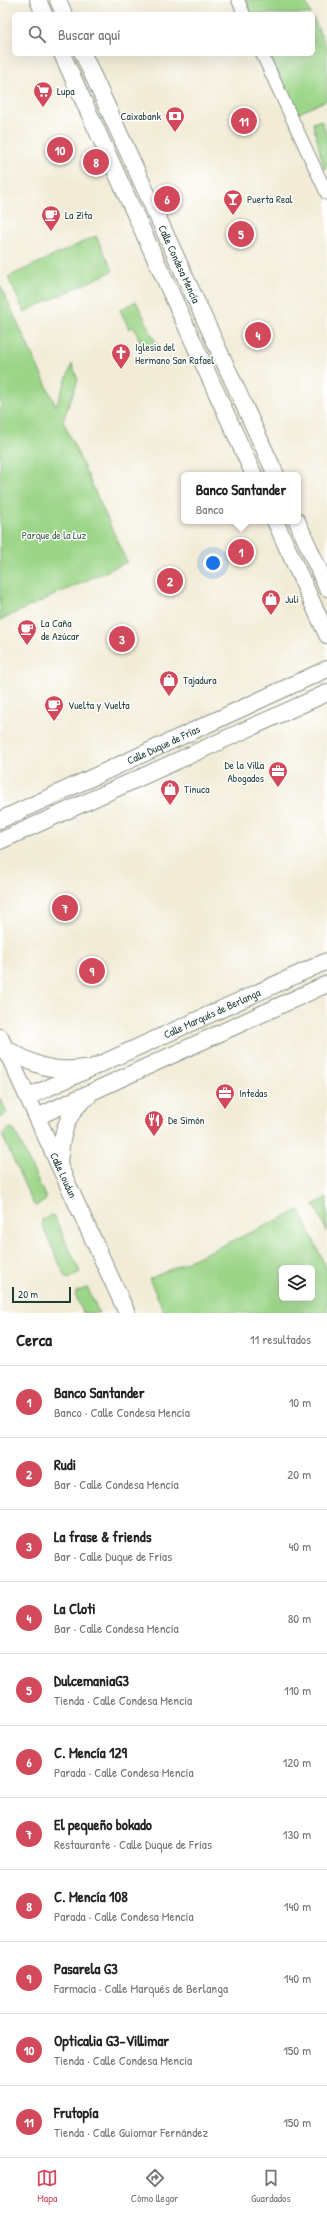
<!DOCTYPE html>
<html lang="es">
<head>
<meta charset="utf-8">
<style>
  :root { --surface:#fff; --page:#f6f6f6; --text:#222; --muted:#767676; --line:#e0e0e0; --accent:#d1495b }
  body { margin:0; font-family:"Patrick Hand",sans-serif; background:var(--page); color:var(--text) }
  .controls { position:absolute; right:12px; bottom:12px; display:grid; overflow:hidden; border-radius:6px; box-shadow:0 4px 16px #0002 }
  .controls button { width:36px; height:36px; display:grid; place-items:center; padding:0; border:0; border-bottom:1px solid var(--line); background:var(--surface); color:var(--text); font:20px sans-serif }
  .scale { position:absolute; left:12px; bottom:10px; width:59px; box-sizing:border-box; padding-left:4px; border:2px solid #1f3d34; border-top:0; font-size:11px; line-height:14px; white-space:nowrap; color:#1f3d34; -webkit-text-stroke:3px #fff; paint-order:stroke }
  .you { position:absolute; left:213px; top:563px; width:14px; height:14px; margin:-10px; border:3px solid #fff; border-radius:50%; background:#1a73e8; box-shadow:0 0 0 6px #1a73e833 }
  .badge { display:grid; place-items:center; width:26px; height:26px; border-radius:50%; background:var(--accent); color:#fff; font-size:13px; font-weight:700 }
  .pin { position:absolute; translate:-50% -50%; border:2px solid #fff; box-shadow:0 1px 4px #0006 }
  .popup { position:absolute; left:181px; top:472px; width:120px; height:52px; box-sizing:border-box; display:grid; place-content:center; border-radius:6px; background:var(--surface); filter:drop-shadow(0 1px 3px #0005); font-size:13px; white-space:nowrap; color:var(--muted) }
  .popup b { font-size:15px; color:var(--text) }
  .popup::after { content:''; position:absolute; left:50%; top:100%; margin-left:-8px; border:8px solid transparent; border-top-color:var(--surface) }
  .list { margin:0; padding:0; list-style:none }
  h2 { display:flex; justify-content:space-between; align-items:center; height:52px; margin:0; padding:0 16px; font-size:17px }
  h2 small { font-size:13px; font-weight:400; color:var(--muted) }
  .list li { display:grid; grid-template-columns:26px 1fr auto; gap:12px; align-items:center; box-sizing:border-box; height:72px; padding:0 16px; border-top:1px solid var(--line) }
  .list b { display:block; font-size:15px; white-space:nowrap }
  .list p { margin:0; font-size:13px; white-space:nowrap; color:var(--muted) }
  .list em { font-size:13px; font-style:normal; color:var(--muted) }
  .icon { flex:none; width:22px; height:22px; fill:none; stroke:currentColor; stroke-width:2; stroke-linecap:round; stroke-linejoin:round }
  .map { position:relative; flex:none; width:327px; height:1313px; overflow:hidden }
  .search { position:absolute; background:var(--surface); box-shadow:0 4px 16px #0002; left:12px; right:12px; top:12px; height:44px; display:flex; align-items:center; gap:10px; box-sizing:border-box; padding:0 14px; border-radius:6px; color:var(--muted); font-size:15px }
  .sheet { height:844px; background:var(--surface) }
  nav { display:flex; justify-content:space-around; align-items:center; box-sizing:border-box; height:56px; border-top:1px solid var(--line); background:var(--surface); font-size:11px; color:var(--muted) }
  nav a { display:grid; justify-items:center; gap:2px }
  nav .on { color:var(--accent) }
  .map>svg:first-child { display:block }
</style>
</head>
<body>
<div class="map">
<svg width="327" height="1313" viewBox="0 0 327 1313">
  <rect width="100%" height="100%" fill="#fff"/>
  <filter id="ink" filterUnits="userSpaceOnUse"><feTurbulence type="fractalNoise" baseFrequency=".025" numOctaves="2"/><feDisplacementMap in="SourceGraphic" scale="8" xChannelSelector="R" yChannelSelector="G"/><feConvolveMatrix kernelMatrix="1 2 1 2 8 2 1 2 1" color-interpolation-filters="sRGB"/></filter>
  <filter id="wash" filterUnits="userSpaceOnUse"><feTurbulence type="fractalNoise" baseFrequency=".012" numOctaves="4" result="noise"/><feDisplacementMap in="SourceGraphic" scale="16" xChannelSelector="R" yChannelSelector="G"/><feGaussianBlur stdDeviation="0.9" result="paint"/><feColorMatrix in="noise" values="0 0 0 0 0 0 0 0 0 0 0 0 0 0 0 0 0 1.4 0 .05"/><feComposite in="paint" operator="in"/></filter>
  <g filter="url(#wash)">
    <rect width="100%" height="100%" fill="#f2ecd7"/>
    <g fill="#9cd588" stroke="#5e895e" fill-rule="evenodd">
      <polygon points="245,0 305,0 311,14 251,14"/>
      <polygon points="313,18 327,48 327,100 297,114 269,54 313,54"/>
      <polygon points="321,120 327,135 327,168 324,169 313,123"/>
      <polygon points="96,236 113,271 24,312 8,277"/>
      <polygon points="0,285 56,406 72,364 78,380 63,421 127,562 0,620"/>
      <polygon points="136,301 157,345 144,350 134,327 129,329 120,310"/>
      <polygon points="0,1098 7,1113 0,1118"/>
      <polygon points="11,1128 14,1129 46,1198 45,1201 36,1206 33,1204 2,1135"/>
      <polygon points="327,1198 327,1232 314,1204"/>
      <path d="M300,1210L327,1270V1313H165L149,1279ZM282,1268H312V1298H282Z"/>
      <polygon points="51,1215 54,1216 80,1272 69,1279 66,1278 42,1225 42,1220"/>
      <polygon points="86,1288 88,1289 99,1313 83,1313 75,1295 76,1292"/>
    </g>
  </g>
  <g filter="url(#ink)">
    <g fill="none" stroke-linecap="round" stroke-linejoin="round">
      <defs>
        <g id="pedestrian">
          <polyline points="238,0 244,14"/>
          <polyline points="262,54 327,194"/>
        </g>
        <g id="minor">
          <polyline points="38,0 44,14"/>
          <polyline points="58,0 64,14"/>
          <polyline points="62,54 254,475"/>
          <path id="s1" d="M83,54L276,475"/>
          <polyline points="275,521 327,635"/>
          <polyline points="297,521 327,588"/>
          <path id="s2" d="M0,820L327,669"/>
          <polyline points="0,841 327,693"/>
          <path id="s3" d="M0,1037L127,1313"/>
          <path d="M5,1048C32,1064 51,1073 84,1068"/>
          <path id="s4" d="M28,1097L327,961"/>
          <polyline points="37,1117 327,984"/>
          <path d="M59,1163C61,1138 65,1112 88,1097"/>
        </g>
      </defs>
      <use href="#pedestrian" stroke="#889486" stroke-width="14"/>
      <use href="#minor" stroke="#889486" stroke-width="18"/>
      <use href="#pedestrian" stroke="#fff" stroke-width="12"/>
      <use href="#minor" stroke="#fff" stroke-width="16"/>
    </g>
  </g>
  <defs>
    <symbol id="supermarket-pin" viewBox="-11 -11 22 30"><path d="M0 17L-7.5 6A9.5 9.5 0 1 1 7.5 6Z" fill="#d1495b" stroke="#fff"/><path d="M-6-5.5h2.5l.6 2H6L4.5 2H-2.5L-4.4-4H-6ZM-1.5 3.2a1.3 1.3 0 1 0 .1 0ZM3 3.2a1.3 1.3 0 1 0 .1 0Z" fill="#fff"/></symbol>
    <symbol id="bank-pin" viewBox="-11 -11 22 30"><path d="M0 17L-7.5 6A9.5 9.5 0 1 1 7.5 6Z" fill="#d1495b" stroke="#fff"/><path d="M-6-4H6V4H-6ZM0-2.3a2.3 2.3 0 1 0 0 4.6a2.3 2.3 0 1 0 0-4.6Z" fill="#fff"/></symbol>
    <symbol id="bar-pin" viewBox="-11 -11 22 30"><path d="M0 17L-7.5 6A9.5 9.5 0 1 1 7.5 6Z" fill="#d1495b" stroke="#fff"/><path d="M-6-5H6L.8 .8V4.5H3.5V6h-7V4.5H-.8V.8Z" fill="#fff"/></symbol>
    <symbol id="cafe-pin" viewBox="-11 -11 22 30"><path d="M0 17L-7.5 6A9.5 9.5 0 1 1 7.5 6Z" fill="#d1495b" stroke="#fff"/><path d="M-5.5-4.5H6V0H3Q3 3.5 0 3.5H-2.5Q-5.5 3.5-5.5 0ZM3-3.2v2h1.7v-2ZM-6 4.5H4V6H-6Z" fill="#fff"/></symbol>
    <symbol id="church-pin" viewBox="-11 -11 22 30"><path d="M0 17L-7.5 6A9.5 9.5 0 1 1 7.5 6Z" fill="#d1495b" stroke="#fff"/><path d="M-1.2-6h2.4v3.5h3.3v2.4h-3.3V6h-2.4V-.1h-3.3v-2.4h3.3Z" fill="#fff"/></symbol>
    <symbol id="shop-pin" viewBox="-11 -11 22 30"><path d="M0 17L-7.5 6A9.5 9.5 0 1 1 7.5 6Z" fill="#d1495b" stroke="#fff"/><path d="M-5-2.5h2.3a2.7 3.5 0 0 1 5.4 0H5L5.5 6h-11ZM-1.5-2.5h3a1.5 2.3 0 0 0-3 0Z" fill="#fff"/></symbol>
    <symbol id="office-pin" viewBox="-11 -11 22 30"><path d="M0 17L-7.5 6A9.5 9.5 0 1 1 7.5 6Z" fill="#d1495b" stroke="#fff"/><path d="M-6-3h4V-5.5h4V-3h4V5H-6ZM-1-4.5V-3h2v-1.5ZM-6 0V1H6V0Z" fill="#fff"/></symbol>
    <symbol id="restaurant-pin" viewBox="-11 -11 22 30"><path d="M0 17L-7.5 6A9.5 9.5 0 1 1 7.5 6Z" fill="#d1495b" stroke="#fff"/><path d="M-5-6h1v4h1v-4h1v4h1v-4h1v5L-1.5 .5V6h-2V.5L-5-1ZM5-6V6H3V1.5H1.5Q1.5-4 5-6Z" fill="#fff"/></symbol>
  </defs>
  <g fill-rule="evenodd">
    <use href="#supermarket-pin" x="32" y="80" width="22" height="30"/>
    <use href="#bank-pin" x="164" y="105" width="22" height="30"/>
    <use href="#bar-pin" x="222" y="188" width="22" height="30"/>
    <use href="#cafe-pin" x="40" y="204" width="22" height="30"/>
    <use href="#church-pin" x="110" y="342" width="22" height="30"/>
    <use href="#shop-pin" x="260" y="588" width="22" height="30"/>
    <use href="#cafe-pin" x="16" y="618" width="22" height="30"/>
    <use href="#shop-pin" x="158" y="669" width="22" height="30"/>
    <use href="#cafe-pin" x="43" y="694" width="22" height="30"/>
    <use href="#office-pin" x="267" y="760" width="22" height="30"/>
    <use href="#shop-pin" x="159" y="778" width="22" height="30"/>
    <use href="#office-pin" x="214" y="1082" width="22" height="30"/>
    <use href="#restaurant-pin" x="143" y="1109" width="22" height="30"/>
  </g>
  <g text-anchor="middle" stroke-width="3" stroke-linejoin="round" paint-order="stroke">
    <g font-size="11" fill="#1f3d34" stroke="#fff" text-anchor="start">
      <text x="57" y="95">Lupa</text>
      <text x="161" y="120" text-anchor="end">Caixabank</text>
      <text x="247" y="203">Puerta Real</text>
      <text x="65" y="219">La Zita</text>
      <text x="135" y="351">Iglesia del<tspan x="135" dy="13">Hermano San Rafael</tspan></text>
      <text x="285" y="603">Juli</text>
      <text x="41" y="627">La Caña<tspan x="41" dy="13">de Azúcar</tspan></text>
      <text x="183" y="684">Tajadura</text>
      <text x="68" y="709">Vuelta y Vuelta</text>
      <text x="264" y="769" text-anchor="end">De la Villa<tspan x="264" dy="13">Abogados</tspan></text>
      <text x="184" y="793">Tinuca</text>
      <text x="239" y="1097">Intedas</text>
      <text x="168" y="1124">De Simón</text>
    </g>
    <g font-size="11" fill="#1f3d34" stroke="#fff">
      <text dy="4" stroke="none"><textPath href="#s1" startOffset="231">Calle Condesa Mencía</textPath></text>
      <text dy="4" stroke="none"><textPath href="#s2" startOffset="180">Calle Duque de Frías</textPath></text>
      <text dy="4" stroke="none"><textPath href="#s4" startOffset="202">Calle Marqués de Berlanga</textPath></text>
      <text dy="4" stroke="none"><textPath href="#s3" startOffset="152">Calle Loudun</textPath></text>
    </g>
    <g font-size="11" fill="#3e6349" stroke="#fff">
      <text x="54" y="539">Parque de la Luz</text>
    </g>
  </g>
</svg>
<div class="controls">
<button><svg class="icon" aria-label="layers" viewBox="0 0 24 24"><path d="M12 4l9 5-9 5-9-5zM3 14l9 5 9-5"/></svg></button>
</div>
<div class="scale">20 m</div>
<div class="you"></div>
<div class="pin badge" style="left:241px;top:552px">1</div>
<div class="popup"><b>Banco Santander</b>Banco</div>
<div class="pin badge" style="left:170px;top:581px">2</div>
<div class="pin badge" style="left:122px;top:639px">3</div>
<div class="pin badge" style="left:258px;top:335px">4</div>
<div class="pin badge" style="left:241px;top:234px">5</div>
<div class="pin badge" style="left:167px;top:199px">6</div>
<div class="pin badge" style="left:65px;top:908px">7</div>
<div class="pin badge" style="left:96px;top:162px">8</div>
<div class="pin badge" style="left:92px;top:971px">9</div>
<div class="pin badge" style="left:60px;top:150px">10</div>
<div class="pin badge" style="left:244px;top:121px">11</div>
<div class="search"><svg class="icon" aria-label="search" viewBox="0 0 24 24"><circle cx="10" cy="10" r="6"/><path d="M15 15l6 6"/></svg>Buscar aquí</div>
</div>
<section class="sheet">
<h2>Cerca<small>11 resultados</small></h2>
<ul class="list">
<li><span class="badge">1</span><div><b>Banco Santander</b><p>Banco · Calle Condesa Mencía</p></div><em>10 m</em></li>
<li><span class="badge">2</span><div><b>Rudi</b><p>Bar · Calle Condesa Mencía</p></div><em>20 m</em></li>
<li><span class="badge">3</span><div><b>La frase &amp; friends</b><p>Bar · Calle Duque de Frías</p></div><em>40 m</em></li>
<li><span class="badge">4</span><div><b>La Cloti</b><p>Bar · Calle Condesa Mencía</p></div><em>80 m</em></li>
<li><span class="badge">5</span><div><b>DulcemaniaG3</b><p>Tienda · Calle Condesa Mencía</p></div><em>110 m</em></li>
<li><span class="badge">6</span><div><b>C. Mencía 129</b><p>Parada · Calle Condesa Mencía</p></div><em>120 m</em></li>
<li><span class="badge">7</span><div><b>El pequeño bokado</b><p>Restaurante · Calle Duque de Frías</p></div><em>130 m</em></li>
<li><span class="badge">8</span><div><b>C. Mencía 108</b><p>Parada · Calle Condesa Mencía</p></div><em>140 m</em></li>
<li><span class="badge">9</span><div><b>Pasarela G3</b><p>Farmacia · Calle Marqués de Berlanga</p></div><em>140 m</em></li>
<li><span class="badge">10</span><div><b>Opticalia G3-Villimar</b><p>Tienda · Calle Condesa Mencía</p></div><em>150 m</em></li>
<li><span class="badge">11</span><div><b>Frutopía</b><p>Tienda · Calle Guiomar Fernández</p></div><em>150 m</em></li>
</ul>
</section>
<nav>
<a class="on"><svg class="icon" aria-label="map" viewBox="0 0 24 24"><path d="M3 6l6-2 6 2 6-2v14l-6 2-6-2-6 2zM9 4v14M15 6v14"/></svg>Mapa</a>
<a><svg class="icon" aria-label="directions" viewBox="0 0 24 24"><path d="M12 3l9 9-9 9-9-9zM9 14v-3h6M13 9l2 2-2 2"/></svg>Cómo llegar</a>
<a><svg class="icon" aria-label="saved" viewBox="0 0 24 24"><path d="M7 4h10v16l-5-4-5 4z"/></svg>Guardados</a>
</nav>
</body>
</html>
